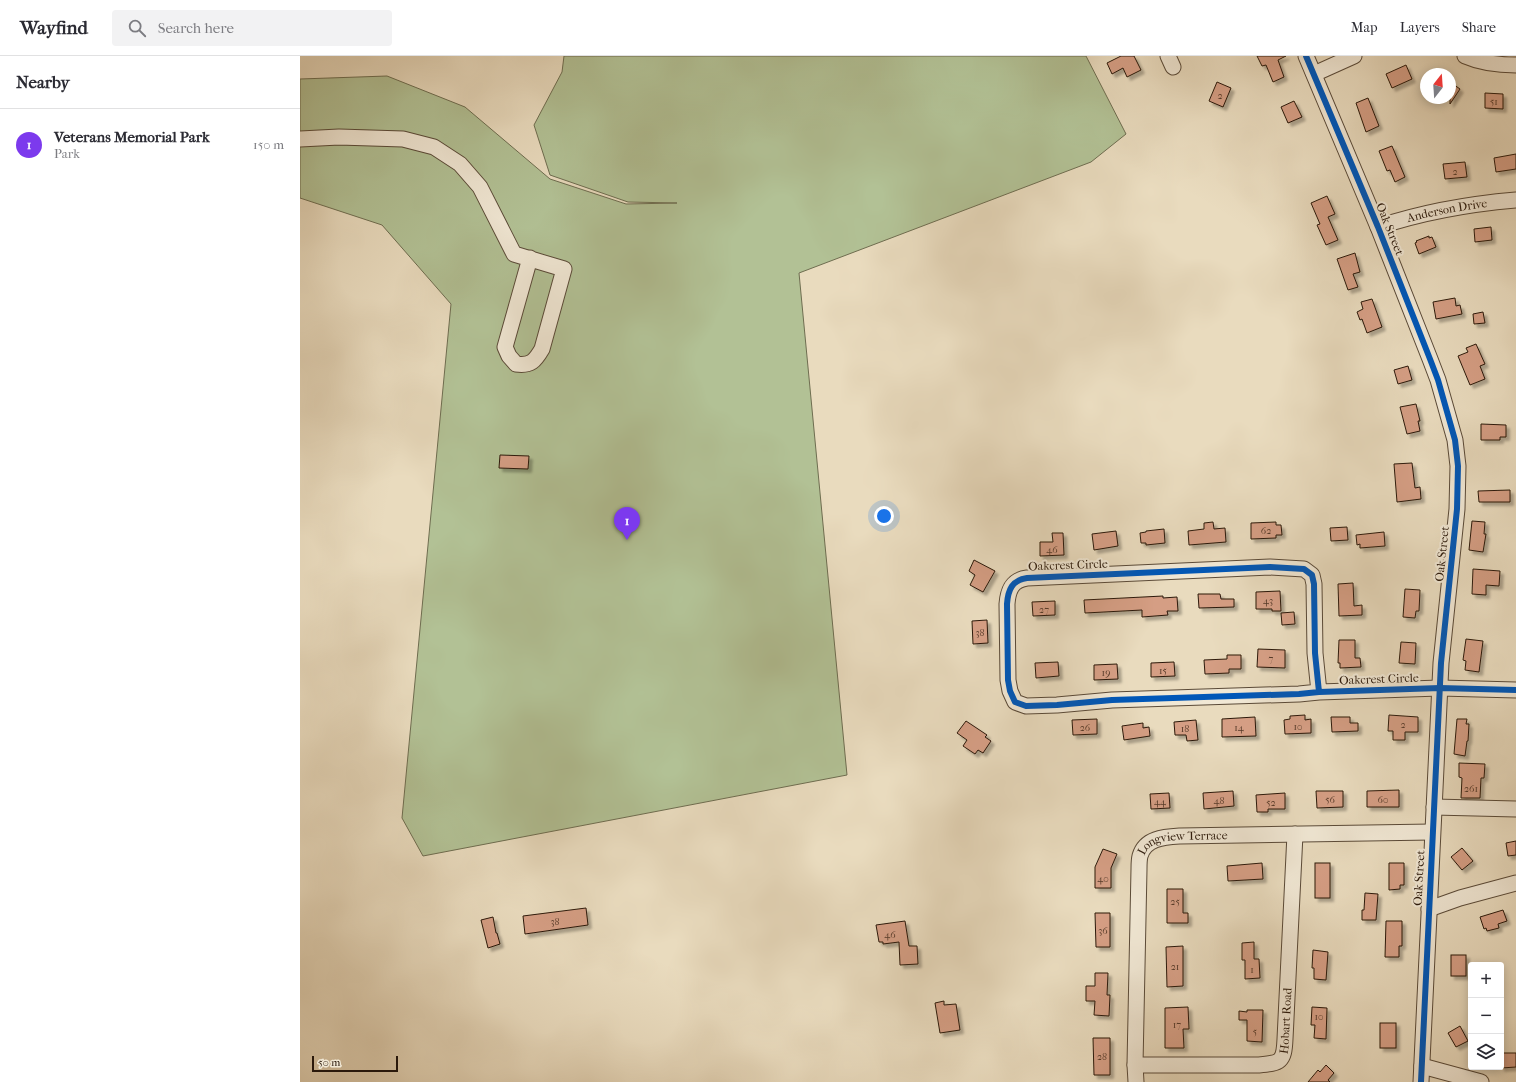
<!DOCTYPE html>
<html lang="en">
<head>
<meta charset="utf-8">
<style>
  :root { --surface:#fff; --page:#f2f2f3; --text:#2b2b33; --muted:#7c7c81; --line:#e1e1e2; --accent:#7c3aed }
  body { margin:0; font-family:"IM FELL French Canon",serif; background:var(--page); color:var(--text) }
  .controls { position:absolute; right:12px; bottom:12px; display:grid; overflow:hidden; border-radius:4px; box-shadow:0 2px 10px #0003 }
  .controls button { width:36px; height:36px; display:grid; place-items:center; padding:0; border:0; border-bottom:1px solid var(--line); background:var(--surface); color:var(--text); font:20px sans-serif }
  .compass { position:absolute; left:1120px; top:12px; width:36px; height:36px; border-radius:50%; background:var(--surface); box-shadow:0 2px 10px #0003; rotate:17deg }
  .scale { position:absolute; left:12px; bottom:10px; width:86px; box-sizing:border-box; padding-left:4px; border:2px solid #2b190b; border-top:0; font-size:11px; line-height:14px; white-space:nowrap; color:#2b190b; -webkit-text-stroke:3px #f1e8d5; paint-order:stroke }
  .you { position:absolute; left:584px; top:460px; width:14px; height:14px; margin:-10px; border:3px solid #fff; border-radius:50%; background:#1a73e8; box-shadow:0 0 0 6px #1a73e833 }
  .badge { display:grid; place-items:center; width:26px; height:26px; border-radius:50%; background:var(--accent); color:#fff; font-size:13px; font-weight:700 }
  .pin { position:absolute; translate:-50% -33px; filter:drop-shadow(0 1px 2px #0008) }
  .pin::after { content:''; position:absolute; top:21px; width:14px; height:12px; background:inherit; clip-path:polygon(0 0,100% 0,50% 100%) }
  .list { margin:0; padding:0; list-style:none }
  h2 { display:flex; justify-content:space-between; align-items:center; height:52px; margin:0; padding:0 16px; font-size:17px }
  h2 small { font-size:13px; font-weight:400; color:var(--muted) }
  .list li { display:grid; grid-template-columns:26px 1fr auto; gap:12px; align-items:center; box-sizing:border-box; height:72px; padding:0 16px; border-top:1px solid var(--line) }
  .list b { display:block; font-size:15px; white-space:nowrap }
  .list p { margin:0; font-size:13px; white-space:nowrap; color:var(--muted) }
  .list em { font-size:13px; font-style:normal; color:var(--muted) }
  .icon { flex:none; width:22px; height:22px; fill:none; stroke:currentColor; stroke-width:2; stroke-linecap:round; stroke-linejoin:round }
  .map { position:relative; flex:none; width:1216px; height:1026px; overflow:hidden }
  header { display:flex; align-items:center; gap:24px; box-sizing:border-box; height:56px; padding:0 20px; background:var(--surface); border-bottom:1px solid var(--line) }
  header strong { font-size:19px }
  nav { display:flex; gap:22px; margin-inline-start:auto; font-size:14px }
  .search { width:280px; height:36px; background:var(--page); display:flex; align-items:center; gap:10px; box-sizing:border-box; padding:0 14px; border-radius:4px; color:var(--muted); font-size:15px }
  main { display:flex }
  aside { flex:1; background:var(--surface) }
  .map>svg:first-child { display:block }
</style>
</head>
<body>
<header>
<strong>Wayfind</strong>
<div class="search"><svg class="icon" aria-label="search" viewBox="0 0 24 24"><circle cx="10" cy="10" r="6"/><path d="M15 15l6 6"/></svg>Search here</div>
<nav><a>Map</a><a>Layers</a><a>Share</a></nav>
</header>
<main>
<aside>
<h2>Nearby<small></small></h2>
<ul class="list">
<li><span class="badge">1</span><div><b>Veterans Memorial Park</b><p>Park</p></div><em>150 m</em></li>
</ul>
</aside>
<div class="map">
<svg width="1216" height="1026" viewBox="0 0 1216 1026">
  <defs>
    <filter id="shadow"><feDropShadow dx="3.5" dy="3.5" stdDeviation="1" flood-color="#0004"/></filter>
  </defs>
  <rect width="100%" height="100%" fill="#e9dbbe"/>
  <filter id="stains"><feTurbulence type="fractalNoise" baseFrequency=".005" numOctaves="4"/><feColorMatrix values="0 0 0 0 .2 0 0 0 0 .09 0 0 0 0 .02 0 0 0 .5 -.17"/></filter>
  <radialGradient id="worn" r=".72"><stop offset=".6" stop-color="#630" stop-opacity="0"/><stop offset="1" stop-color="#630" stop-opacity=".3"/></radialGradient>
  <polygon fill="#b2c195" stroke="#6e6d50" points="264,0 786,0 826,78 791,106 499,217 547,719 123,800 102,762 151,248 82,169 0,142 0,23 87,20 165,51 250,123 326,148 377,147 328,146 250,119 234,69 262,16"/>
  <g fill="#d59e84" stroke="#2b190b" filter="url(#shadow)">
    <polygon points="821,0 834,0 841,14 827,21 823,12 812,18 807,7"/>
    <polygon points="957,0 986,0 978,4 984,21 973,26 966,9 962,10"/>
    <polygon points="1106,9 1112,23 1092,32 1086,18"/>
    <polygon points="917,26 931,32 923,51 909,45"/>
    <polygon points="1150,26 1160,33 1150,48"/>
    <polygon points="1185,37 1203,38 1203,53 1185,52"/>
    <polygon points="1068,42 1079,70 1066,76 1056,47"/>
    <polygon points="994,45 1002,61 988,67 981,51"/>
    <polygon points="1092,90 1105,121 1095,126 1090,114 1087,115 1079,95"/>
    <polygon points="1216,98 1216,113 1196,116 1194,102"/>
    <polygon points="1165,106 1167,121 1145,123 1143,108"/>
    <polygon points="1027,140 1035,158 1028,161 1038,184 1026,189 1017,169 1020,168 1011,147"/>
    <polygon points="1191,171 1192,184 1175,186 1174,173"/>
    <polygon points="1129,180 1129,182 1132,181 1136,191 1119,198 1115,187 1117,186 1116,185"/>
    <polygon points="1055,197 1060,216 1053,218 1058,231 1048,234 1037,203"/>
    <polygon points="1155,242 1156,250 1160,249 1162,258 1136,263 1133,246"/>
    <polygon points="1072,243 1082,271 1067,277 1062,263 1060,264 1057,256 1063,253 1061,246"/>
    <polygon points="1183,256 1185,267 1174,268 1173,258"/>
    <polygon points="1176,288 1185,308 1180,310 1185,323 1170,329 1158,300 1168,296 1166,292"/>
    <polygon points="1108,310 1112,324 1098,328 1094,314"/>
    <polygon points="1116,348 1120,365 1118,365 1120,375 1107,378 1100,351"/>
    <polygon points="1181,368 1206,369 1206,381 1200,381 1200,384 1181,384"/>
    <polygon points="200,399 229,400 228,413 199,412"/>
    <polygon points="1112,407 1115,432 1120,431 1121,443 1097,446 1094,408"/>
    <polygon points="1210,434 1210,446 1179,446 1178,435"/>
    <polygon points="1172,465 1185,466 1184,478 1186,478 1183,496 1169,494"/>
    <polygon points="913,466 914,473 925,472 926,486 889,489 888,475 904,473 904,467"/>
    <polygon points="976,466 976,469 981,469 982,479 976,479 976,482 951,483 951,467"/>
    <polygon points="1047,471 1048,484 1031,485 1030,472"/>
    <polygon points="864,473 865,487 846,489 846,487 841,487 840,477 846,476 846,475"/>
    <polygon points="816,475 818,490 794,494 792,478"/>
    <polygon points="1084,476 1085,490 1060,492 1060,488 1057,489 1056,479"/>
    <polygon points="752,477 763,477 764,499 740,500 740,486 753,486"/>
    <polygon points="674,504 695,515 683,536 670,529 675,519 669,515"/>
    <polygon points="1173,513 1200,515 1199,530 1186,529 1186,539 1172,538"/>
    <polygon points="1053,527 1054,550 1062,549 1062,559 1039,560 1038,528"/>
    <polygon points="1105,533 1120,534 1119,555 1116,555 1115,562 1103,561"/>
    <polygon points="980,535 981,555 972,555 972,553 956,553 956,536"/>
    <polygon points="898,538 920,538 921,543 934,543 934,551 899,552"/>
    <polygon points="863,540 863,542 877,541 878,555 867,555 868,559 842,561 842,554 785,557 784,544"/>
    <polygon points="755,545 755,559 733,560 732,546"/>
    <polygon points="994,556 995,568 982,569 981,557"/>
    <polygon points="687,564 688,587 673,588 672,565"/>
    <polygon points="1166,583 1183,585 1179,616 1165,614 1166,605 1163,604"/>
    <polygon points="1039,584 1055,584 1055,602 1060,602 1061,611 1040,612 1040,607 1038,607"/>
    <polygon points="1101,586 1116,587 1115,608 1099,607"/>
    <polygon points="958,593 985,594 985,612 957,611"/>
    <polygon points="927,599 941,599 941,613 929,613 929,617 905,618 904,604 927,603"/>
    <polygon points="758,606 759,620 736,622 735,607"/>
    <polygon points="874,606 875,620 851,621 851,607"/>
    <polygon points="817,608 818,623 794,624 794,609"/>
    <polygon points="1005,659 1005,664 1011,663 1011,677 985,678 984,664 990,663 990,660"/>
    <polygon points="1089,659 1118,661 1118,676 1105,676 1105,684 1093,684 1093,675 1088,675"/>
    <polygon points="955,661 956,680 922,681 922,663"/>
    <polygon points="1031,661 1050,661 1050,667 1058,667 1058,675 1032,676"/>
    <polygon points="797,663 797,678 773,679 772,664"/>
    <polygon points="1157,663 1167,663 1166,668 1169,668 1168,685 1167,685 1165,700 1154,698"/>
    <polygon points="896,664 898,684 887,685 886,679 875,679 874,666"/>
    <polygon points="666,665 687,679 685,681 691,685 683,697 678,694 675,698 663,690 667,684 657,677"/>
    <polygon points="843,667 843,672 849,671 850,680 824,684 822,670"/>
    <polygon points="1159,707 1185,708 1184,722 1181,722 1180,742 1161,742 1162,722 1159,721"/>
    <polygon points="1099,734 1099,751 1067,751 1067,735"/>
    <polygon points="933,735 934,750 904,753 903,737"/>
    <polygon points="1016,735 1043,735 1043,751 1017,752"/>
    <polygon points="869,737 870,752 851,753 850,738"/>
    <polygon points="985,737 985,753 968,753 968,756 957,756 956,739"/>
    <polygon points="1216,785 1216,799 1208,800 1206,787"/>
    <polygon points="1162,792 1173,805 1162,814 1151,801"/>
    <polygon points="803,793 817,798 811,812 811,832 795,832 795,811"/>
    <polygon points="962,807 963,823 928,825 927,810"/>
    <rect x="1015" y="807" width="15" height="35"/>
    <polygon points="1089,807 1104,807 1104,829 1100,829 1100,833 1089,834"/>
    <polygon points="867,833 883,833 883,857 888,857 888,867 867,867"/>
    <polygon points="1065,837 1078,838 1076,864 1062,864 1062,854 1064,854"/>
    <polygon points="286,852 288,869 225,878 223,860"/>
    <polygon points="1203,854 1207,865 1198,868 1199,872 1187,875 1186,872 1184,873 1180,861"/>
    <polygon points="795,857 810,857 810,891 796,891"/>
    <polygon points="193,861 196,877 197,877 200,888 188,892 181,864"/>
    <polygon points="605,865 609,890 617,890 618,908 600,909 599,886 583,888 583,886 579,886 576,869"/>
    <polygon points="1086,865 1102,865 1102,890 1099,890 1099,901 1085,901"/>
    <polygon points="954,886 954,903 959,903 960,922 945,923 945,904 942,904 942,887"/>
    <polygon points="883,890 883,930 867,931 866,891"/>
    <polygon points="1013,894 1028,896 1026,924 1014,923 1014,912 1012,912"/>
    <rect x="1151" y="899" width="15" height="21"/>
    <polygon points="795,917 808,917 807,939 810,939 809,960 794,959 795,945 786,945 786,930 795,930"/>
    <polygon points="644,945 644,949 656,948 660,974 640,977 635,947"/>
    <polygon points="888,951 889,973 883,973 884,992 865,992 865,952"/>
    <polygon points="1012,951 1027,952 1026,983 1014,982 1015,969 1011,969"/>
    <polygon points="947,954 963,954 962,986 947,985 947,964 939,964 939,955 947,956"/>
    <rect x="1080" y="967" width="16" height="25"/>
    <polygon points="1160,970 1168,985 1156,991 1148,977"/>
    <polygon points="793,982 810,982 810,1019 794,1019"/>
    <polygon points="1201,997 1216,997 1216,1011 1201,1012"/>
    <polygon points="1026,1009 1034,1017 1028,1024 1030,1026 1008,1026 1018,1014 1020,1016"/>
  </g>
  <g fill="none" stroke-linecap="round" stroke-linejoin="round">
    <defs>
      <g id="minor">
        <polyline points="868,0 873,11"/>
        <polyline points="1006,0 1078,171 1130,303 1138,324 1155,384 1158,410 1157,453 1141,607 1121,1026"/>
        <path d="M1165,0C1181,7 1198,9 1216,9"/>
        <polyline points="1014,18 1054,0"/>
        <path d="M0,83L39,81L103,83L134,91L160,108L180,131L214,198L264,213L242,293C235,305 231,310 216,308L209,300L205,291L230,202"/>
        <path id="s1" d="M1078,171C1123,156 1169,148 1216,144"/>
        <path d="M1019,636L999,638L812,644L757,649L726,650L715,646L710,635L708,624L707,548C708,534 712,524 727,522L970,511L1004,513L1012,519L1014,528L1015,597L1019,636L1140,632L1216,634"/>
        <polyline points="1134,751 1216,753"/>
        <polyline points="1129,853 1160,842 1216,827"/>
        <path id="s2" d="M835,1009H958C980,1007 984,1007 985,983L995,778"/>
        <polyline points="1122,1010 1181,1026"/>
        <path id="s3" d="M836,1026L835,1009L839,813C839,809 839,804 840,800C845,782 864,781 880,780L1132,776"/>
      </g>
    </defs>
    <use href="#minor" stroke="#5a4a38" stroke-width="17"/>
    <use href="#minor" stroke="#f1e8d5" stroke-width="15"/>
    <defs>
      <g id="cycleway">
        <polyline points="1006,0 1078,171 1130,303 1138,324 1155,384 1158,410 1157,453 1141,607 1121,1026"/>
        <path d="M1019,636L999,638L812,644L757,649L726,650L715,646L710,635L708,624L707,548C708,534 712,524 727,522L970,511L1004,513L1012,519L1014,528L1015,597L1019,636L1140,632L1216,634"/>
      </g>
    </defs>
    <use href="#cycleway" stroke="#f1e8d5" stroke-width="8"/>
    <use href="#cycleway" stroke="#0057b8" stroke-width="6"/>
  </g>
  <g text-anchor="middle" stroke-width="4" stroke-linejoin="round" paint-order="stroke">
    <g font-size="10" fill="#563a29">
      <text x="920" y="43">2</text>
      <text x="1194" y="49">51</text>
      <text x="1155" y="119">2</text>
      <text x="966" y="478">62</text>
      <text x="752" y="497">46</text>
      <text x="968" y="548">43</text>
      <text x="744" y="557">27</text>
      <text x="680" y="580">38</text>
      <text x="971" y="606">7</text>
      <text x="863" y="618">15</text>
      <text x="806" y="620">19</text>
      <text x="1103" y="672">2</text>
      <text x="998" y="674">10</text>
      <text x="785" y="675">26</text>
      <text x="939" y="675">14</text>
      <text x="885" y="676">18</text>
      <text x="1171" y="736">261</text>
      <text x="1030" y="747">56</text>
      <text x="1083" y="747">60</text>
      <text x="919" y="748">48</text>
      <text x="860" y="749">44</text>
      <text x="971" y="750">52</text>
      <text x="803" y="826">40</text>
      <text x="875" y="849">25</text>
      <text x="255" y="869">38</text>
      <text x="803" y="878">36</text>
      <text x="590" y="882">46</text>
      <text x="875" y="914">21</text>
      <text x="952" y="917">1</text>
      <text x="1019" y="964">10</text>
      <text x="877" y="972">17</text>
      <text x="955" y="979">5</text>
      <text x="802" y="1004">28</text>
    </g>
    <g font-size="12" fill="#2b190b" stroke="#f1e8d5">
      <text dy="4" stroke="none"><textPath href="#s1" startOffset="71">Anderson Drive</textPath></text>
      <text transform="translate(1090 173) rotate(68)" y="4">Oak Street</text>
      <text transform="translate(1142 498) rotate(-84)" y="4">Oak Street</text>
      <text transform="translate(768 509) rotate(-2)" y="4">Oakcrest Circle</text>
      <text transform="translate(1079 623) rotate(-2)" y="4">Oakcrest Circle</text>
      <text dy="4" stroke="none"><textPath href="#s3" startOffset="275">Longview Terrace</textPath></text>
      <text transform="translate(1119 822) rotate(-87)" y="4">Oak Street</text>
      <text dy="4" stroke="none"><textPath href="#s2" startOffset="186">Hobart Road</textPath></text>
    </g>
  </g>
  <rect width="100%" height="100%" filter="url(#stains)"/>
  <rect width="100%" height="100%" fill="url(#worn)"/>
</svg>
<div class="controls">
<button>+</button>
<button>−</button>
<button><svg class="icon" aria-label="layers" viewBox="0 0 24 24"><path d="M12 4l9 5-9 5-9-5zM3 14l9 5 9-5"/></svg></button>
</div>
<svg class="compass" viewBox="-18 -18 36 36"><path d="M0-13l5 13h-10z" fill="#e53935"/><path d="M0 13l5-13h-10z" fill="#7c7c81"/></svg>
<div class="scale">50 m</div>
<div class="you"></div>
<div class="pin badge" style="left:327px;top:484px">1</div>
</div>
</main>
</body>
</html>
